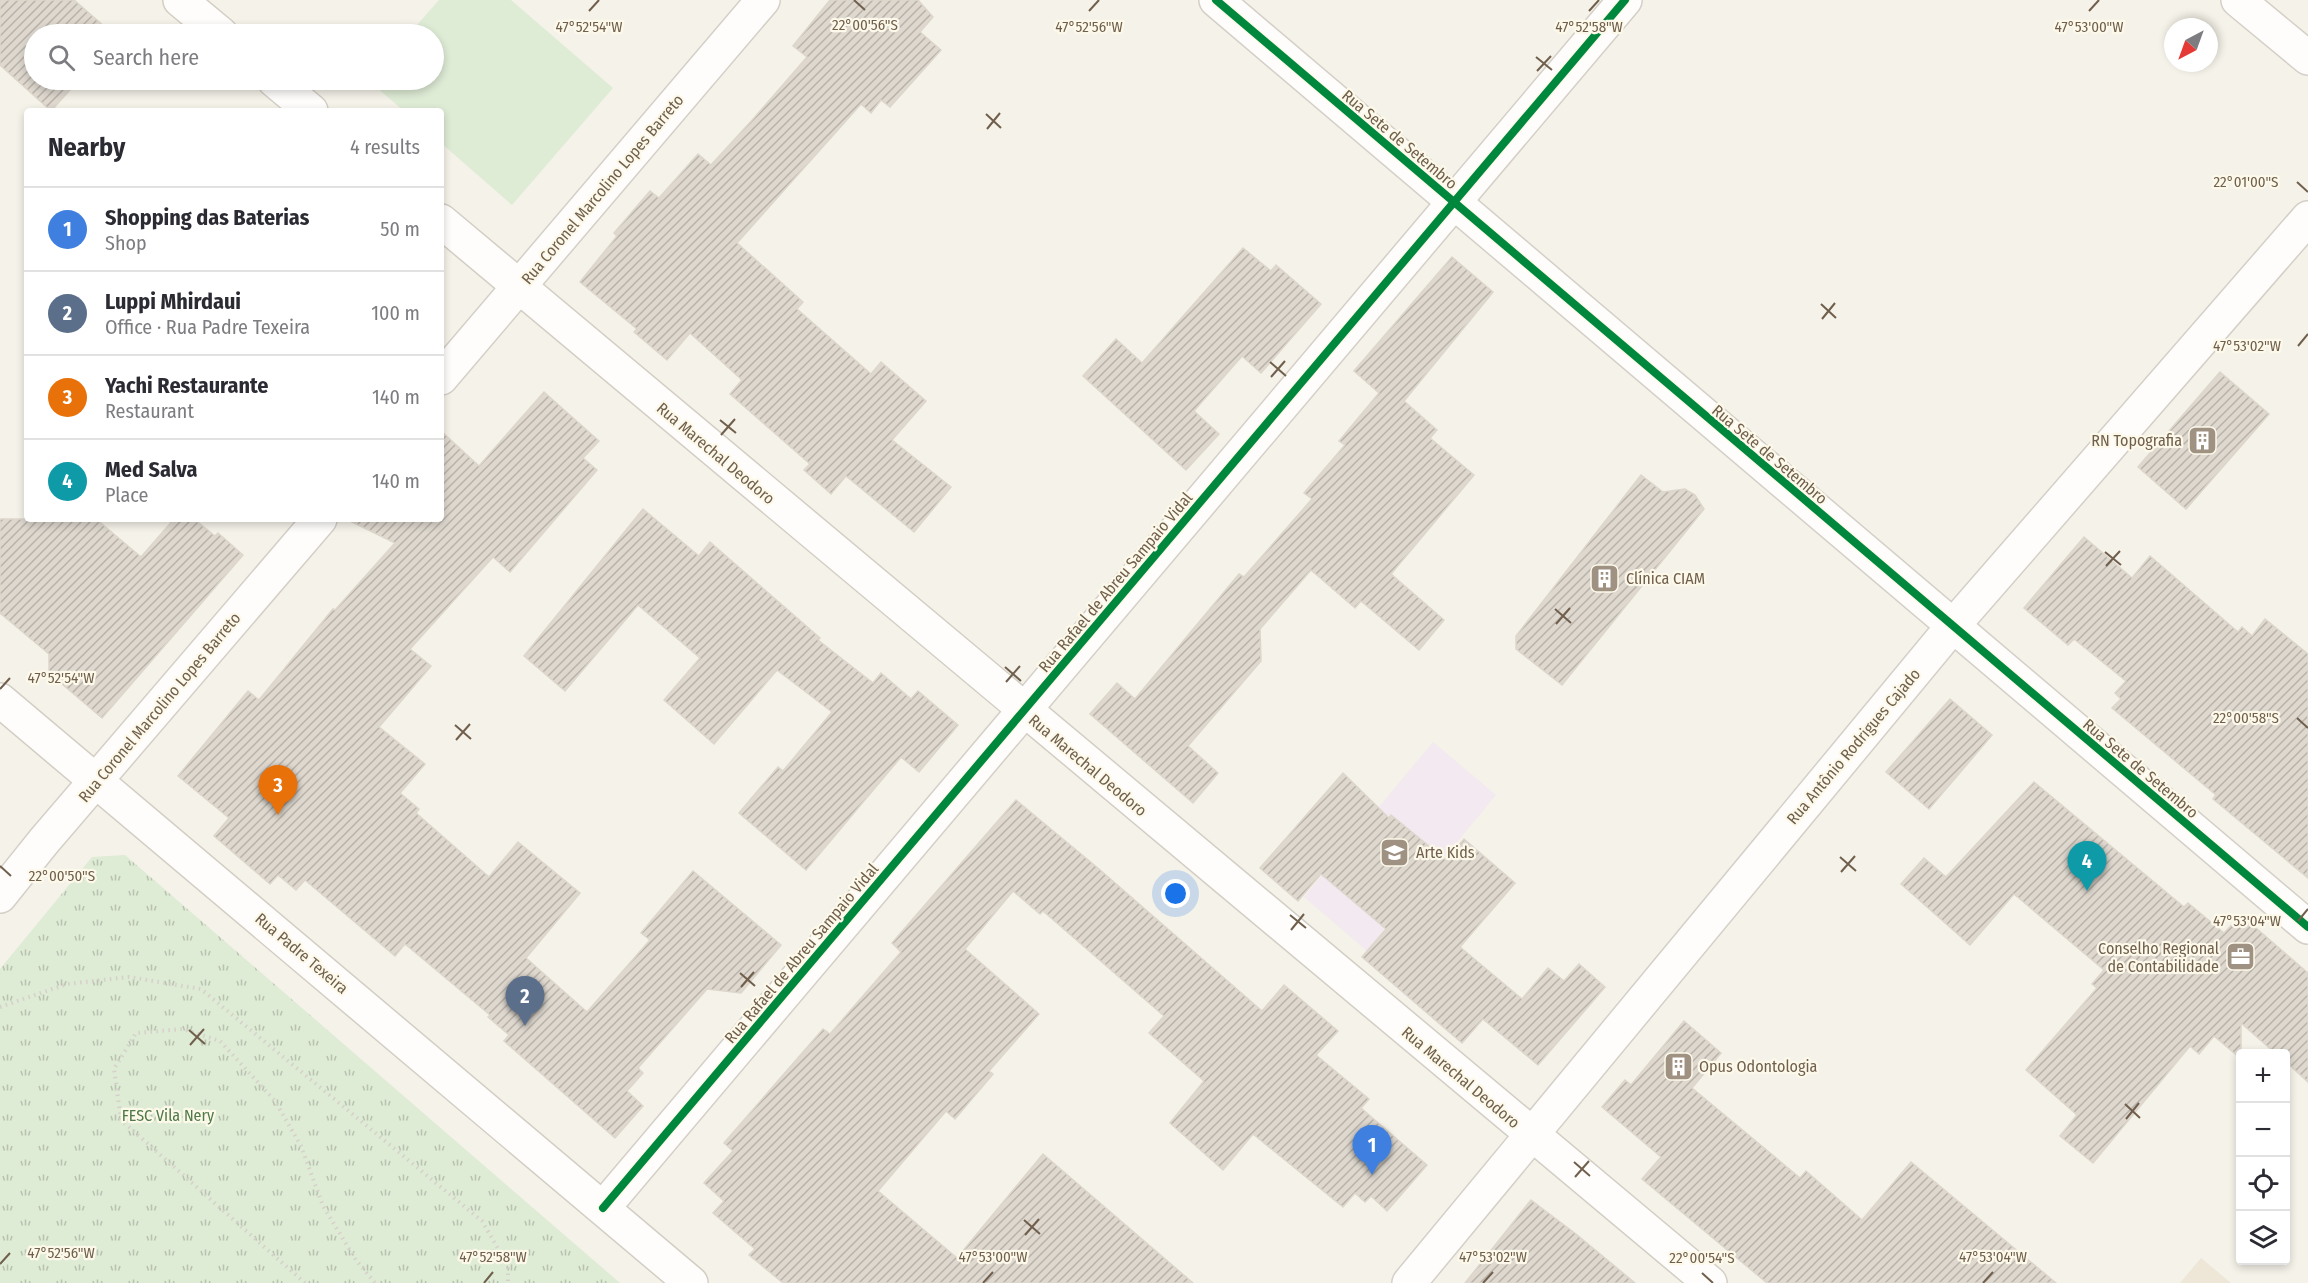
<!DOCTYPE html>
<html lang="en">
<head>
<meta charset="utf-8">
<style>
  :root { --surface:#fff; --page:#f2f2f3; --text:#2b2b33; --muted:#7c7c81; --line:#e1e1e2; --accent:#1a73e8 }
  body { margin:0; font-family:"Fira Sans Condensed",sans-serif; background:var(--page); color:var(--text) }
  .controls { position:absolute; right:18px; bottom:18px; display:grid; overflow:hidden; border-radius:6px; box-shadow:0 3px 9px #0003 }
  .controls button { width:54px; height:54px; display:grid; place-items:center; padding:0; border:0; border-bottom:2px solid var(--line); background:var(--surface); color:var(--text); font:30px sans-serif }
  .compass { position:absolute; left:2164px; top:18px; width:54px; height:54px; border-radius:50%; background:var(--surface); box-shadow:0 3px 9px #0003; rotate:221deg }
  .you { position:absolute; left:1176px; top:894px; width:21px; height:21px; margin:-15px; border:4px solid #fff; border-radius:50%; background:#1a73e8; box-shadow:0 0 0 9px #1a73e833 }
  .badge { display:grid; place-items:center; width:39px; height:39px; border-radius:50%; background:var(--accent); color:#fff; font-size:20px; font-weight:700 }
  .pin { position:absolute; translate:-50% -50px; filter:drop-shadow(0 2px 3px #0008) }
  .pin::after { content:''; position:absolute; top:32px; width:21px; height:18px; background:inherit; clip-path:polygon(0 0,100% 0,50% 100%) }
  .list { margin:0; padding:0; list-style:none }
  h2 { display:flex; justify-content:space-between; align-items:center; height:78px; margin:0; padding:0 24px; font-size:26px }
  h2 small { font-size:20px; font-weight:400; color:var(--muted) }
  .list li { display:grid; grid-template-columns:39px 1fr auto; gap:18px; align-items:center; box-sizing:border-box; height:84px; padding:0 24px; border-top:2px solid var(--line) }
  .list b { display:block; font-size:22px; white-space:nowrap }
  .list p { margin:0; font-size:20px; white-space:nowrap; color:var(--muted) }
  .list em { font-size:20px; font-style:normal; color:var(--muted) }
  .icon { flex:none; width:33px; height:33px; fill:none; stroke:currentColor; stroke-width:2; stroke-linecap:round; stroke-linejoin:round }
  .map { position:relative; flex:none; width:2308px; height:1283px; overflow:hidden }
  .search { position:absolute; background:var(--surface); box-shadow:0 3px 9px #0003; left:24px; top:24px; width:420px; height:66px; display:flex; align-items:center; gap:15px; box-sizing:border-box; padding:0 21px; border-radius:33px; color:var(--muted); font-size:22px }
  .panel { position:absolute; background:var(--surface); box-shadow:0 3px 9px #0003; left:24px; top:108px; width:420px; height:414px; border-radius:6px }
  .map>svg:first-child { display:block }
</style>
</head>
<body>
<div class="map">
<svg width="2308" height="1283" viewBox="0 0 2308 1283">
  <defs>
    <pattern id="grass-tufts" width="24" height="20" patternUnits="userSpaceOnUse" patternTransform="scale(1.5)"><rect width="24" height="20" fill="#deebd5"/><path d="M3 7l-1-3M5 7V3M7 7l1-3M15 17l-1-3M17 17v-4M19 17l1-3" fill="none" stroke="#b8c2af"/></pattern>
    <pattern id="building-hatch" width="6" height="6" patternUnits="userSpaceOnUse" patternTransform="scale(1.5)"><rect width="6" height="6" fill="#ded8cf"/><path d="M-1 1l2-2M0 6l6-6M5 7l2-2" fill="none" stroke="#b8b2aa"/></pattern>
  </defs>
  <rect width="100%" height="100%" fill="#f5f2e9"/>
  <polygon fill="#eee6d7" points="2201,1258 2231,1283 2180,1283"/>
  <polygon fill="#f3e9f0" points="1433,742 1496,795 1367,951 1304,897"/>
  <polygon fill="url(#grass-tufts)" points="125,855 620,1283 0,1283 0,969 92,857"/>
  <polygon fill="#deebd5" points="439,0 511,0 613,88 512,205 441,143 441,111 404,111 369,81 434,80 434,34 409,34"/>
  <g fill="url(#building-hatch)" stroke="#ddd6cc" stroke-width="1.5">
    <polygon points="0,0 74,0 113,34 34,34 34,80 79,80 51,111 0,65"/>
    <polygon points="830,0 918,0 933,17 920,32 941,50 890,107 881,100 871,113 861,104 737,243 803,302 797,309 871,374 881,362 926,401 892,440 951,487 914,532 846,476 831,494 804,470 810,464 730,394 742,380 690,333 667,360 634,332 637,329 580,282 617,236 614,233 650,191 659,198 698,154 711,165 754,118 807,57 793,46"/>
    <polygon points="1243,248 1271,271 1276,265 1321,304 1261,373 1242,356 1194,411 1219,434 1186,470 1083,376 1116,339 1142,363"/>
    <polygon points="1452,257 1493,292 1404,401 1437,430 1430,438 1474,475 1391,574 1444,620 1419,650 1361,601 1355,608 1311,570 1260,629 1261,661 1188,746 1218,773 1193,803 1090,714 1117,683 1135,699 1239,574 1244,577 1312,499 1304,493 1345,445 1339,441 1379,393 1354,371"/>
    <polygon points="2220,372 2269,414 2186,509 2138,467"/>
    <polygon points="544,392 599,441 583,458 597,470 510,572 493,557 410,649 431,666 379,727 425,764 400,793 419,809 416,813 489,877 518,842 580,893 526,958 587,1012 650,940 641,933 693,871 781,945 741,993 707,989 638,1068 643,1073 627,1091 643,1106 615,1138 504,1041 509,1035 488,1017 490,1015 405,944 395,956 305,880 296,890 278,875 270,884 214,836 229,818 178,776 248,691 259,700 333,609 335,610 395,543 346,519 441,519 441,431 479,466"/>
    <polygon points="1641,475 1663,492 1685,489 1695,495 1704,509 1562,685 1516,649 1516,636"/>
    <polygon points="643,509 699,556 710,542 820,638 818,640 873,683 881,673 911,699 918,691 958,725 919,772 901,757 806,870 739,813 778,767 783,771 832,712 777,670 714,744 664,700 700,658 638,605 565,691 524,656"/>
    <polygon points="0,519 96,519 141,557 174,519 194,519 215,536 218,533 243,555 102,718 49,673 49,654 0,613"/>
    <polygon points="2084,537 2132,578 2150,556 2238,632 2242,627 2252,636 2265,619 2308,654 2308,878 2213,799 2216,795 2112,708 2121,699 2115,693 2126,681 2074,639 2068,645 2024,608"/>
    <polygon points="1950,699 1992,735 1929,809 1886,772"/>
    <polygon points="1343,773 1389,818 1391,815 1446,860 1464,839 1515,883 1460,947 1522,999 1548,968 1564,981 1579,964 1605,987 1538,1065 1483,1019 1462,1043 1362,957 1386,929 1321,874 1298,901 1260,868"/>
    <polygon points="2034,782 2184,907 2188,903 2224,933 2241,915 2308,973 2308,1082 2286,1062 2286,1053 2275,1053 2241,1023 2241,1059 2214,1036 2199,1054 2190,1046 2093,1163 2060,1136 2077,1115 2026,1070 2097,988 2092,984 2104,970 2014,894 1970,945 1901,884 1924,858 1946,877"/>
    <polygon points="1016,800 1099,869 1262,1011 1284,985 1338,1031 1316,1055 1369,1099 1361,1108 1427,1165 1387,1211 1371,1196 1365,1202 1355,1193 1343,1207 1253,1134 1223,1170 1170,1123 1204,1081 1149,1033 1164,1016 1043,911 1040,914 1013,891 965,949 1039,1014 989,1071 993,1074 955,1119 946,1111 878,1191 957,1258 1043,1154 1193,1283 783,1283 749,1255 755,1249 713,1213 724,1201 704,1183 733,1151 724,1143 823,1029 830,1034 901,952 892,943"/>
    <polygon points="1684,1021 1721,1053 1692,1088 1800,1178 1806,1171 1862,1220 1911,1162 2056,1283 1767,1283 1642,1179 1661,1157 1602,1107 1625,1080 1631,1085"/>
    <polygon points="1531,1200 1576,1234 1635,1283 1465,1283"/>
  </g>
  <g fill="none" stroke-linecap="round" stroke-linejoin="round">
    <defs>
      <g id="minor">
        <polyline points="441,378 763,0"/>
        <polyline points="0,896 44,841 320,519"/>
        <polyline points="603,1208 1625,0"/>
        <polyline points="1409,1283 1952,627 2308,218"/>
      </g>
      <g id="tertiary">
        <polyline points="1216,0 2308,927"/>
        <polyline points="2238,0 2308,58"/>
      </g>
      <g id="secondary">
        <polyline points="180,0 221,34"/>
        <polyline points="274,80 311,111"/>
        <polyline points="441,221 1710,1283"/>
        <polyline points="0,700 691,1283"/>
      </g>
    </defs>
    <use href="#minor" stroke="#d4cfc7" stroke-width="36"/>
    <use href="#tertiary" stroke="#d4cfc7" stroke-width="36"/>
    <use href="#secondary" stroke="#d3cec4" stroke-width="36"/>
    <g stroke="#d6d0ca" stroke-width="4" stroke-dasharray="1.5 4.5" stroke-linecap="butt">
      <polyline points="0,1007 67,984 129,977 201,989 482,1221 508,1266 508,1283"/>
      <polyline points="305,1283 121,1120 114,1069 136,1033 183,1029 220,1041 275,1101 301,1146 323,1206 356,1260 375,1283"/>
    </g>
    <use href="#minor" stroke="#fefdfc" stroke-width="33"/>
    <use href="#tertiary" stroke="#fefdfc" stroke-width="33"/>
    <use href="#secondary" stroke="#fefdfc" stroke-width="33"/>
    <defs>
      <g id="cycleway">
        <polyline points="1216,0 2308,927"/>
        <polyline points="603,1208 1625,0"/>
      </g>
    </defs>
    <use href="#cycleway" stroke="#fdf9ea" stroke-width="11"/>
    <use href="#cycleway" stroke="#00873e" stroke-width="8"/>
  </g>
  <path fill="none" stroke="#705f4c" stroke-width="2" d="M854,0L865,10M589,11L599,0M1089,11L1099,0M1589,11L1599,0M2089,11L2099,0M1536,57L1552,70M1537,71L1551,56M986,114L1001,128M987,129L1000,113M2297,182L2308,192M1821,304L1836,318M1822,319L1835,303M2298,346L2308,334M1270,362L1286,376M1271,377L1285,361M720,420L736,433M721,435L735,419M2105,552L2121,565M2106,566L2120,551M1555,609L1571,623M1556,624L1570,608M1005,667L1021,681M1006,682L1020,666M0,689L10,678M2297,718L2308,728M455,725L471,739M456,740L470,724M1840,857L1856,871M0,866L11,876M1841,872L1855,856M1290,915L1306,928M2298,921L2308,909M1291,930L1304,914M740,973L755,986M741,987L754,972M189,1030L205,1044M190,1045L204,1029M2125,1104L2140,1118M2126,1119L2139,1103M1574,1162L1590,1176M1575,1177L1589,1161M1024,1220L1040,1234M1025,1235L1039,1219M0,1264L10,1253M1702,1273L1713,1283M484,1283L493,1272M983,1283L993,1272M1483,1283L1493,1272M1983,1283L1993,1272"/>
  <defs>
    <symbol id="building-square" viewBox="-11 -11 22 22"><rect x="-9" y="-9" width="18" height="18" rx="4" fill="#9f9283" stroke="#fdf9ea"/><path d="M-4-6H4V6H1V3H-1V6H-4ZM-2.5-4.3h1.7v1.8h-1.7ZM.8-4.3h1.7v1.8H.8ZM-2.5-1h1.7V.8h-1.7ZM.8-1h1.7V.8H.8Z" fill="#fff"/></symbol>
    <symbol id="school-square" viewBox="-11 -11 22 22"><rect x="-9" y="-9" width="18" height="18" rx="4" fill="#9f9283" stroke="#fdf9ea"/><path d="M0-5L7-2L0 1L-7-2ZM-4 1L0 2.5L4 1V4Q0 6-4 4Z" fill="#fff"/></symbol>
    <symbol id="office-square" viewBox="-11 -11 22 22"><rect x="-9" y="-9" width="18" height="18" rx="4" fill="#9f9283" stroke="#fdf9ea"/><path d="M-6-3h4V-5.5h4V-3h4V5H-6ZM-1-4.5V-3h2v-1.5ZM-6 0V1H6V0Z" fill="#fff"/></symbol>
  </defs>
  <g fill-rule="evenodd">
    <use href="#building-square" x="2186" y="424" width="33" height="33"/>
    <use href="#building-square" x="1588" y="562" width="33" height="33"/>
    <use href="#school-square" x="1378" y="836" width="33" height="33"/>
    <use href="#office-square" x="2224" y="940" width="33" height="33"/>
    <use href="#building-square" x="1662" y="1050" width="33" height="33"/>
  </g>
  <g text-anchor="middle" stroke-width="4.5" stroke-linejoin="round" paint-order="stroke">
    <g font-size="16" fill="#705f4c" stroke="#fdf9ea">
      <text transform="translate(1400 139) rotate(40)" y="6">Rua Sete de Setembro</text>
      <text transform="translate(602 189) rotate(-50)" y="6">Rua Coronel Marcolino Lopes Barreto</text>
      <text transform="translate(716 453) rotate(40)" y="6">Rua Marechal Deodoro</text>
      <text transform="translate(1770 454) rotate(40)" y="6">Rua Sete de Setembro</text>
      <text transform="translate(1115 582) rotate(-50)" y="6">Rua Rafael de Abreu Sampaio Vidal</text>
      <text transform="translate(159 707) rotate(-50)" y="6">Rua Coronel Marcolino Lopes Barreto</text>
      <text transform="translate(1853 746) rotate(-50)" y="6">Rua Antônio Rodrigues Cajado</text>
      <text transform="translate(1088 765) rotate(40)" y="6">Rua Marechal Deodoro</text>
      <text transform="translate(2141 768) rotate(40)" y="6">Rua Sete de Setembro</text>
      <text transform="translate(302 953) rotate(40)" y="6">Rua Padre Texeira</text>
      <text transform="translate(801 953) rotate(-50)" y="6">Rua Rafael de Abreu Sampaio Vidal</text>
      <text transform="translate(1461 1077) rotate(40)" y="6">Rua Marechal Deodoro</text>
    </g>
    <g font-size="16" fill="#705f4c" stroke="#fdf9ea" text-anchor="start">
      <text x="2182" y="446" text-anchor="end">RN Topografia</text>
      <text x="1626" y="584">Clínica CIAM</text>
      <text x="1416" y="858">Arte Kids</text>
      <text x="2219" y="954" text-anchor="end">Conselho Regional<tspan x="2219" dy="18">de Contabilidade</tspan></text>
      <text x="1699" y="1072">Opus Odontologia</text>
    </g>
    <g font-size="16" fill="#4e7a48" stroke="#fdf9ea">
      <text x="168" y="1121">FESC Vila Nery</text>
    </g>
  </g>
  <g font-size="15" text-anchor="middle" fill="#705f4c" stroke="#fdf9ea" stroke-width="4.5" stroke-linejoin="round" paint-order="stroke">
    <text x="865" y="30">22°00'56"S</text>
    <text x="589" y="32">47°52'54"W</text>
    <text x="1089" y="32">47°52'56"W</text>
    <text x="1589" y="32">47°52'58"W</text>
    <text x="2089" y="32">47°53'00"W</text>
    <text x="2246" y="187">22°01'00"S</text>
    <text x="2247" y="351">47°53'02"W</text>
    <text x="61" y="683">47°52'54"W</text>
    <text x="2246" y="723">22°00'58"S</text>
    <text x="62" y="881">22°00'50"S</text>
    <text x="2247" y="926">47°53'04"W</text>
    <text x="61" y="1258">47°52'56"W</text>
    <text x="493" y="1262">47°52'58"W</text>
    <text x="993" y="1262">47°53'00"W</text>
    <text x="1493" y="1262">47°53'02"W</text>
    <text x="1993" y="1262">47°53'04"W</text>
    <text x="1702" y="1263">22°00'54"S</text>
  </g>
</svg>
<div class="controls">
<button>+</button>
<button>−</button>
<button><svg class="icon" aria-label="locate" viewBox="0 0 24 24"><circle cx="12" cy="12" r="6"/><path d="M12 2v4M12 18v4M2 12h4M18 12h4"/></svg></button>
<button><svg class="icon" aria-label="layers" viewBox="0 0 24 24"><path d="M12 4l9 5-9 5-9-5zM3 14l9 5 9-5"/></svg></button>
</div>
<svg class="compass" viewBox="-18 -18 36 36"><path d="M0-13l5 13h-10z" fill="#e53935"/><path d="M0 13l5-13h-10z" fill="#7c7c81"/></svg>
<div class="you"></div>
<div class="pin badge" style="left:1372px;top:1175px;background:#3f7fe0">1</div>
<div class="pin badge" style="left:525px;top:1026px;background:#5c6f8a">2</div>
<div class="pin badge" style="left:278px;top:815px;background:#e8710a">3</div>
<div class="pin badge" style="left:2087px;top:891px;background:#0f9aa8">4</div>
<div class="search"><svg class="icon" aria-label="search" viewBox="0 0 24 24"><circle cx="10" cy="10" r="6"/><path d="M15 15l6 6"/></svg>Search here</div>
<section class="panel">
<h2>Nearby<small>4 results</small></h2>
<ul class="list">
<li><span class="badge" style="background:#3f7fe0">1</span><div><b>Shopping das Baterias</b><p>Shop</p></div><em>50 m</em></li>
<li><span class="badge" style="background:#5c6f8a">2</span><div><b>Luppi Mhirdaui</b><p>Office · Rua Padre Texeira</p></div><em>100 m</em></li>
<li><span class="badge" style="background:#e8710a">3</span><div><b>Yachi Restaurante</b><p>Restaurant</p></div><em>140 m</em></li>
<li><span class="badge" style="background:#0f9aa8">4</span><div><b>Med Salva</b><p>Place</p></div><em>140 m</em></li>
</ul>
</section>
</div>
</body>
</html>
